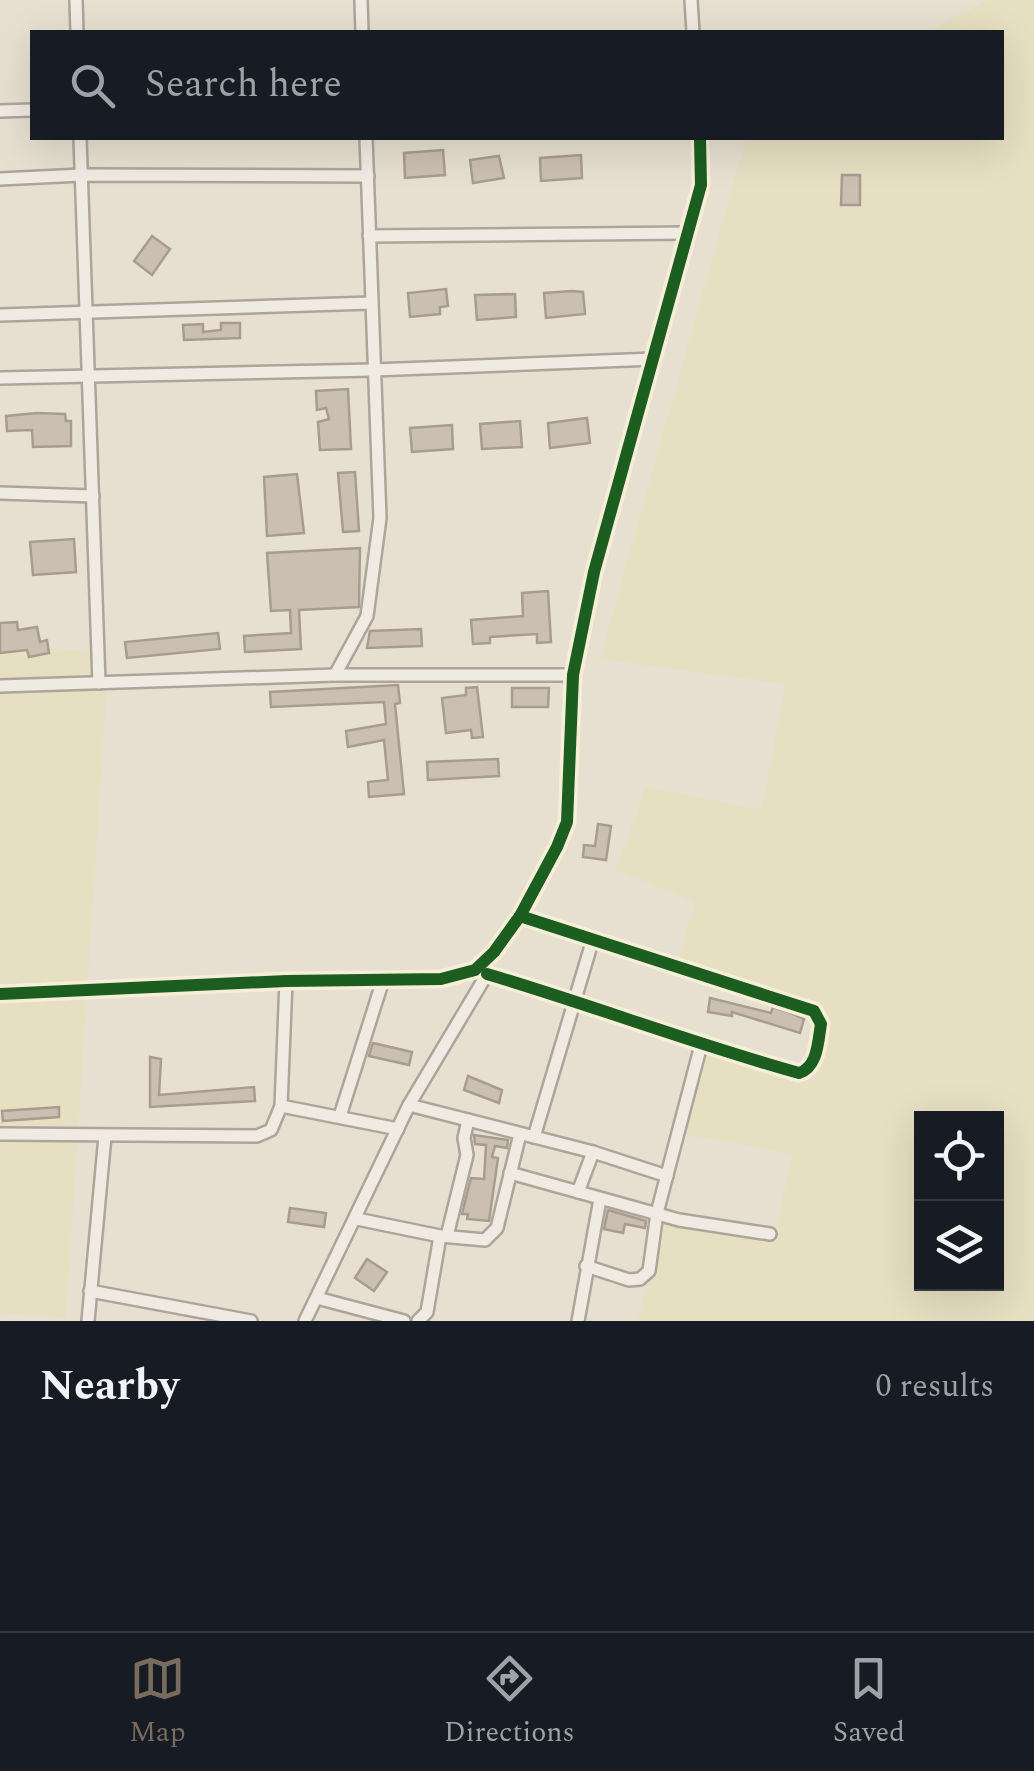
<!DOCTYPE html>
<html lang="en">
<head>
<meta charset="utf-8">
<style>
  :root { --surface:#171b24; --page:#20242c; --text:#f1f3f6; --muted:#9ea1a6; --line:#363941; --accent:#786c5e }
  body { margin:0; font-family:Spectral,serif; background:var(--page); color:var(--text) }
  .controls { position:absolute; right:30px; bottom:30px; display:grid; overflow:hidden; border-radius:0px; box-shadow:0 10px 40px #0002 }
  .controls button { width:90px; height:90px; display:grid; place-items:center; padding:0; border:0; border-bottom:2px solid var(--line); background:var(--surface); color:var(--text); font:50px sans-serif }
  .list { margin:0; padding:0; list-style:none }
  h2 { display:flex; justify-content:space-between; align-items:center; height:130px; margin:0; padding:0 40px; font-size:42px }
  h2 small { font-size:32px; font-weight:400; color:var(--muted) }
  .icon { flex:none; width:55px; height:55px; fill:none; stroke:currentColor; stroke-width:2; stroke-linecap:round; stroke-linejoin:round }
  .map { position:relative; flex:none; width:1034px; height:1321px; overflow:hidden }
  .search { position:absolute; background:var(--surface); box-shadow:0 10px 40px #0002; left:30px; right:30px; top:30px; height:110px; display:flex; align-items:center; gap:25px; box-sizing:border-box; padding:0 35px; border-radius:0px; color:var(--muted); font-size:38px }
  .sheet { height:310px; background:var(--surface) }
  nav { display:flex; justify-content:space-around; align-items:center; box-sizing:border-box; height:140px; border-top:2px solid var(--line); background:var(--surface); font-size:28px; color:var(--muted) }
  nav a { display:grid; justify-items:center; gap:5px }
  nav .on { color:var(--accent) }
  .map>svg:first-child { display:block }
</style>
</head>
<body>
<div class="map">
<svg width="1034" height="1321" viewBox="0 0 1034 1321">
  <rect width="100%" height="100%" fill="#e7e0d1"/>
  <g fill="#e6dfc2" fill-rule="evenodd">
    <path d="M988,0H1034V1321H638L662,1220L773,1239L793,1154L684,1134L704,1052L815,1081L826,1015L678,960L695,903L616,869L646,787L762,810L785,684L600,659L746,138H1002V32H927ZM922,1118H996V1284H922Z"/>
    <polygon points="0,644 109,653 66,1318 0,1313"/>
  </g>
  <g fill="#cbbfb2" stroke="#a89c90" stroke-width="2.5">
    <polygon points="443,150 445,175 405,178 404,153"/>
    <polygon points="581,155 582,178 541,181 540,158"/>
    <polygon points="499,156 504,178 473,183 470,160"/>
    <polygon points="842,175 860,175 860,205 841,205"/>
    <polygon points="152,236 170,249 152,275 134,261"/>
    <polygon points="446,289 448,306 440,307 440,314 410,317 408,293"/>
    <polygon points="572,291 583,292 585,314 546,318 544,293"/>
    <polygon points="515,294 516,317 477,320 475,295"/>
    <polygon points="221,323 240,323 240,338 184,340 183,325 203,324 203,332 221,330"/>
    <polygon points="348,389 351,449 320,450 318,422 329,419 326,408 317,410 316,391"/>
    <polygon points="37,413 65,414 66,421 71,421 71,446 33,447 32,430 7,431 6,416"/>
    <polygon points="587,418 590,443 550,448 548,423"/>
    <polygon points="520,421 522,447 482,449 480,424"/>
    <polygon points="452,425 453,449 412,452 410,428"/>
    <polygon points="355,472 359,531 343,532 338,473"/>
    <polygon points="297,474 304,533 267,536 264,477"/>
    <polygon points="74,539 76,572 33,575 30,542"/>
    <polygon points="360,548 359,607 299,610 301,649 245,652 244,636 291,633 290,610 271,611 267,553"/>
    <polygon points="548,591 551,642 537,643 537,634 490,637 490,643 473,644 471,620 523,616 522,593"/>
    <polygon points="17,622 18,630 37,627 40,642 47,640 49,653 29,657 27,650 0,653 0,623"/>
    <polygon points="421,629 422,646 367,648 370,631"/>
    <polygon points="218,633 220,649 127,658 125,642"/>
    <polygon points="398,685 400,703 395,704 404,794 369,797 368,782 388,780 384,740 348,747 346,731 386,724 384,702 271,707 270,692"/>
    <polygon points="477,687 483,737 472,738 471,730 446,733 442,698 466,695 466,688"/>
    <polygon points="512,688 549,688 548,707 512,707"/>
    <polygon points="498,759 499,776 428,780 427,762"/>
    <polygon points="598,824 611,826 606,860 583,857 584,845 595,846"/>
    <polygon points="710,998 771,1013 773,1007 791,1013 804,1019 800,1033 732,1012 732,1016 708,1012"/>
    <polygon points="373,1043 412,1052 409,1065 369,1056"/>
    <polygon points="150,1057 161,1059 159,1095 254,1087 255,1101 150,1107"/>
    <polygon points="468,1076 502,1090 499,1103 464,1090"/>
    <polygon points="59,1107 59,1117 3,1121 2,1111"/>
    <polygon points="474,1135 508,1140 507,1148 495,1146 492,1157 498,1158 489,1221 467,1219 468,1214 462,1214 471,1178 484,1179 486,1145 475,1144"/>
    <polygon points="290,1208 326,1213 324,1227 288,1222"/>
    <polygon points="608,1210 646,1221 645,1228 625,1224 623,1233 604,1229"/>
    <polygon points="367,1259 387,1272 374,1291 355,1278"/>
  </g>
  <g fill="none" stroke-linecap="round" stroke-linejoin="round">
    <defs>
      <g id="minor">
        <polyline points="76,0 77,32"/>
        <polyline points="361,0 362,32"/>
        <polyline points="691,0 693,32"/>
        <polyline points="0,111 32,110"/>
        <polyline points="80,138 99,683"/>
        <polyline points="0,179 81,175 368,176"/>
        <polyline points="369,236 688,233"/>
        <polyline points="0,315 371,303"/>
        <polyline points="0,378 373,370 654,359"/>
        <polyline points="0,493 93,496"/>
        <polyline points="335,675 367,616 380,518 366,138"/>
        <polyline points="0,686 335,675 573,675"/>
        <path d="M487,974C592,1005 694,1044 799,1073C818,1067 818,1041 821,1024L814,1011L520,916"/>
        <polyline points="0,994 286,981 441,979 475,970 494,952 520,916 557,847 567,822 573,675 594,572 701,185 700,138"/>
        <polyline points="409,1105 593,1152 667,1176"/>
        <polyline points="281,1106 398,1129"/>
        <polyline points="340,1116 383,980"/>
        <polyline points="0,1134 257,1136 271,1130 281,1106 286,981"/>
        <polyline points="534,1137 593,939"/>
        <polyline points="510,1173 679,1220 770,1234"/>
        <polyline points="578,1192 593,1152"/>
        <polyline points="357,1219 440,1236 485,1240 497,1228 520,1134"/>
        <polyline points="447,1236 467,1155 464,1138 468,1120"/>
        <polyline points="586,1266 629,1280 640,1279 649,1271 657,1213 701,1045"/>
        <polyline points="90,1291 251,1321"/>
        <polyline points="317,1298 404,1321"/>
        <polyline points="88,1321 105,1136"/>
        <polyline points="305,1321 409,1105 487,974 484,973"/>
        <polyline points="418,1321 427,1312 440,1236"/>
        <polyline points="578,1321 600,1199"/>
      </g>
    </defs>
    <use href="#minor" stroke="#ada599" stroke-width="16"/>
    <use href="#minor" stroke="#efebe3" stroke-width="11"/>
    <defs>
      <g id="cycleway">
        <path d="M487,974C592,1005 694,1044 799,1073C818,1067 818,1041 821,1024L814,1011L520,916"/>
        <polyline points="0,994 286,981 441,979 475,970 494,952 520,916 557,847 567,822 573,675 594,572 701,185 700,138"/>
      </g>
    </defs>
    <use href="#cycleway" stroke="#f7eed8" stroke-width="19"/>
    <use href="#cycleway" stroke="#1b5e20" stroke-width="12"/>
  </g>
</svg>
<div class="controls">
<button><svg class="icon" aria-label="locate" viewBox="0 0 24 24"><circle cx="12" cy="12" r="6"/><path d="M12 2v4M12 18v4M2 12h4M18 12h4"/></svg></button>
<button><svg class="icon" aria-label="layers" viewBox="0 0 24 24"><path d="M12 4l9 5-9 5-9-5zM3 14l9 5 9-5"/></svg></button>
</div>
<div class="search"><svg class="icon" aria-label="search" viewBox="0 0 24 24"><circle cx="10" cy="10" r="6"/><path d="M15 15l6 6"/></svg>Search here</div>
</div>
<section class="sheet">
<h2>Nearby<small>0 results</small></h2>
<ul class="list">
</ul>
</section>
<nav>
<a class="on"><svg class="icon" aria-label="map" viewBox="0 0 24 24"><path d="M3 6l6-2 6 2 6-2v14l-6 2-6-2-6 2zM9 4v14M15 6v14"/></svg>Map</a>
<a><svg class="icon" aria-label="directions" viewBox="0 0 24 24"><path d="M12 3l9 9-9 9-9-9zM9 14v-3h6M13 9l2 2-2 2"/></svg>Directions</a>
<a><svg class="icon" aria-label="saved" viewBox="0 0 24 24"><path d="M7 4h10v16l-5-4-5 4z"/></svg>Saved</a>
</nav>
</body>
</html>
